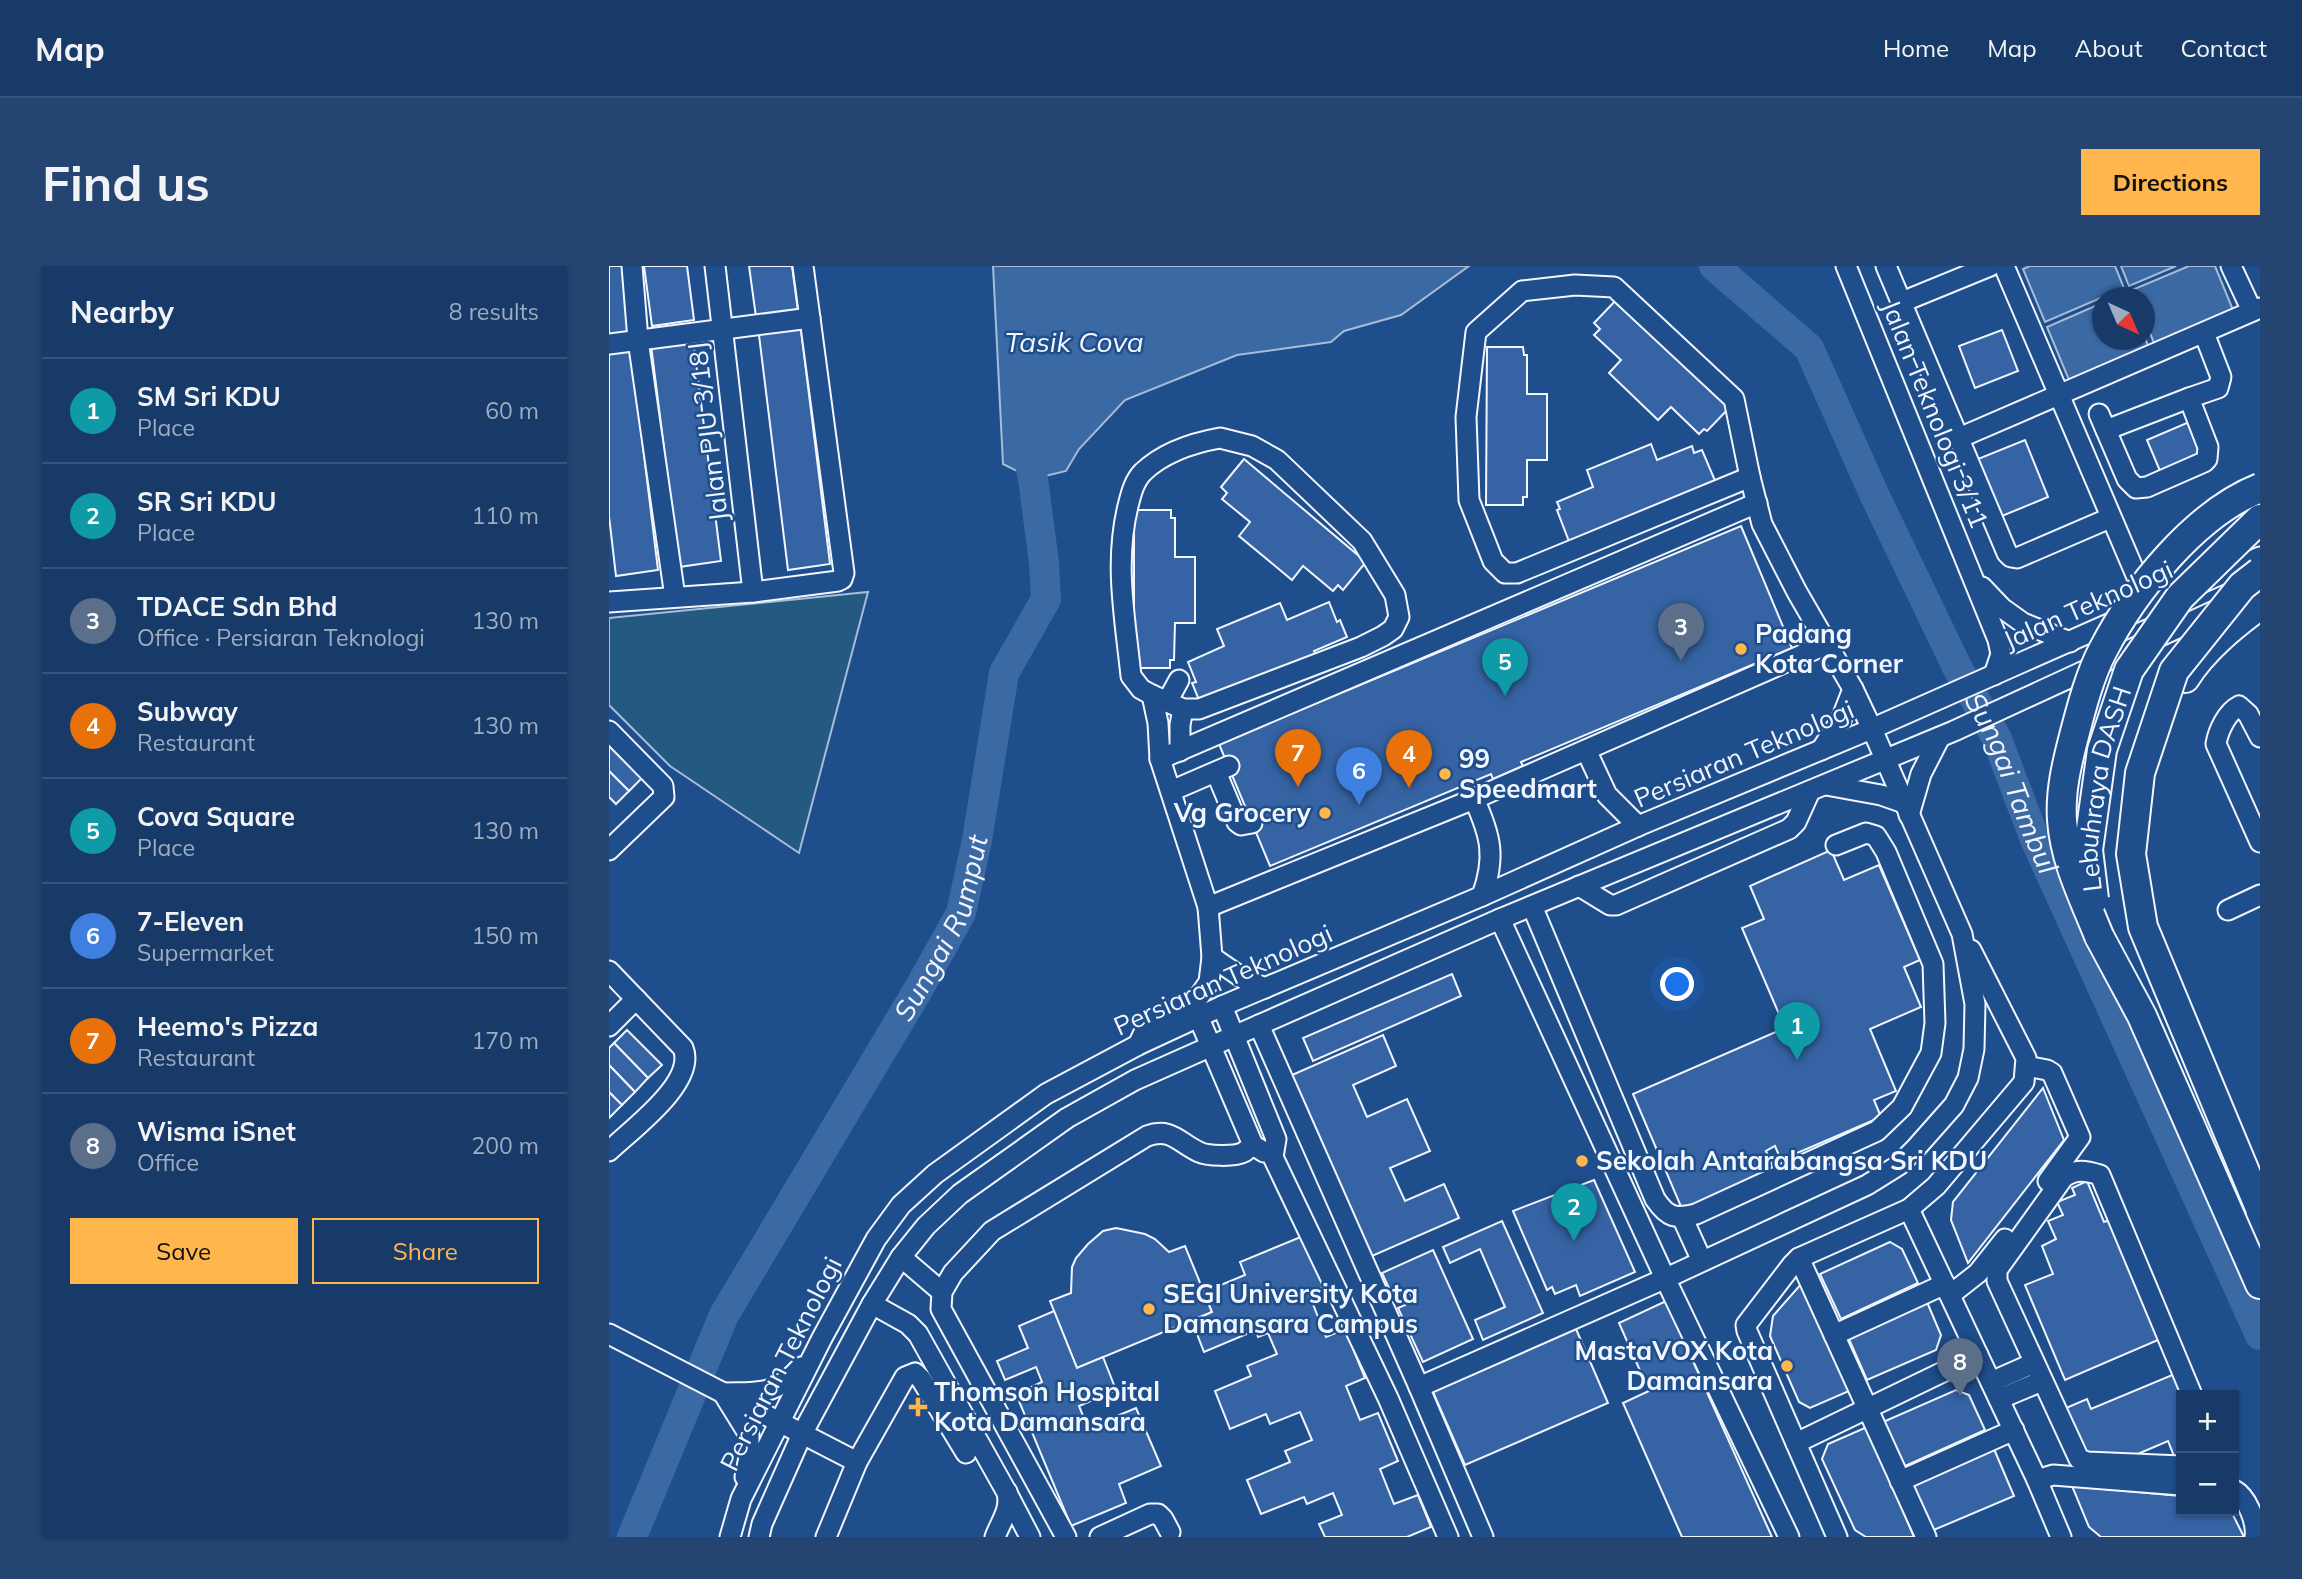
<!DOCTYPE html>
<html lang="en">
<head>
<meta charset="utf-8">
<style>
  :root { --surface:#173a69; --page:#244571; --text:#f1f3f6; --muted:#9eadc0; --line:#36547d; --accent:#ffb74d }
  body { margin:0; font-family:Mulish,sans-serif; background:var(--page); color:var(--text) }
  .controls { position:absolute; right:21px; bottom:21px; display:grid; overflow:hidden; border-radius:0px; box-shadow:0 2px 5px #0004 }
  .controls button { width:63px; height:63px; display:grid; place-items:center; padding:0; border:0; border-bottom:2px solid var(--line); background:var(--surface); color:var(--text); font:35px sans-serif }
  .compass { position:absolute; left:1483px; top:21px; width:63px; height:63px; border-radius:50%; background:var(--surface); box-shadow:0 2px 5px #0004; rotate:136deg }
  .you { position:absolute; left:1069px; top:719px; width:24px; height:24px; margin:-18px; border:5px solid #fff; border-radius:50%; background:#1a73e8; box-shadow:0 0 0 10px #1a73e833 }
  .badge { display:grid; place-items:center; width:46px; height:46px; border-radius:50%; background:var(--accent); color:#fff; font-size:23px; font-weight:700 }
  .pin { position:absolute; translate:-50% -58px; filter:drop-shadow(0 2px 4px #0008) }
  .pin::after { content:''; position:absolute; top:37px; width:24px; height:21px; background:inherit; clip-path:polygon(0 0,100% 0,50% 100%) }
  .list { margin:0; padding:0; list-style:none }
  h2 { display:flex; justify-content:space-between; align-items:center; height:91px; margin:0; padding:0 28px; font-size:30px }
  h2 small { font-size:23px; font-weight:400; color:var(--muted) }
  .list li { display:grid; grid-template-columns:46px 1fr auto; gap:21px; align-items:center; box-sizing:border-box; height:105px; padding:0 28px; border-top:2px solid var(--line) }
  .list b { display:block; font-size:26px; white-space:nowrap }
  .list p { margin:0; font-size:23px; white-space:nowrap; color:var(--muted) }
  .list em { font-size:23px; font-style:normal; color:var(--muted) }
  .actions { display:flex; gap:14px; padding:21px 28px }
  .actions a { flex:1; padding:16px 0; border:2px solid var(--accent); border-radius:0px; text-align:center; font-size:24px; color:var(--accent) }
  .actions .main { background:var(--accent); color:#111 }
  .map { position:relative; flex:none; width:1651px; height:1271px; overflow:hidden; border-radius:0px }
  header { display:flex; align-items:center; gap:42px; box-sizing:border-box; height:98px; padding:0 35px; background:var(--surface); border-bottom:2px solid var(--line) }
  header strong { font-size:33px }
  nav { display:flex; gap:38px; margin-inline-start:auto; font-size:24px }
  .intro { display:flex; align-items:center; justify-content:space-between; box-sizing:border-box; height:168px; padding:0 42px }
  h1 { margin:0; font-size:49px }
  .button { padding:18px 32px; border-radius:0px; background:var(--accent); color:#111; font-size:24px; font-weight:700 }
  main { display:flex; gap:42px; padding:0 42px }
  aside { flex:1; background:var(--surface); border-radius:0px; box-shadow:0 2px 5px #0004 }
  .map>svg:first-child { display:block }
</style>
</head>
<body>
<header>
<strong>Map</strong>
<nav><a>Home</a><a>Map</a><a>About</a><a>Contact</a></nav>
</header>
<div class="intro"><h1>Find us</h1><a class="button">Directions</a></div>
<main>
<aside>
<h2>Nearby<small>8 results</small></h2>
<ul class="list">
<li><span class="badge" style="background:#0f9aa8">1</span><div><b>SM Sri KDU</b><p>Place</p></div><em>60 m</em></li>
<li><span class="badge" style="background:#0f9aa8">2</span><div><b>SR Sri KDU</b><p>Place</p></div><em>110 m</em></li>
<li><span class="badge" style="background:#5c6f8a">3</span><div><b>TDACE Sdn Bhd</b><p>Office · Persiaran Teknologi</p></div><em>130 m</em></li>
<li><span class="badge" style="background:#e8710a">4</span><div><b>Subway</b><p>Restaurant</p></div><em>130 m</em></li>
<li><span class="badge" style="background:#0f9aa8">5</span><div><b>Cova Square</b><p>Place</p></div><em>130 m</em></li>
<li><span class="badge" style="background:#3f7fe0">6</span><div><b>7-Eleven</b><p>Supermarket</p></div><em>150 m</em></li>
<li><span class="badge" style="background:#e8710a">7</span><div><b>Heemo's Pizza</b><p>Restaurant</p></div><em>170 m</em></li>
<li><span class="badge" style="background:#5c6f8a">8</span><div><b>Wisma iSnet</b><p>Office</p></div><em>200 m</em></li>
</ul>
<div class="actions"><a class="main">Save</a><a>Share</a></div>
</aside>
<div class="map">
<svg width="1651" height="1271" viewBox="0 0 1651 1271">
  <rect width="100%" height="100%" fill="#1f4e8c"/>
  <polygon fill="#245a82" stroke="#a8bbd7" stroke-width="2" points="259,326 190,587 61,500 0,439 0,352"/>
  <g fill="#3b69a3" stroke="#a8bbd7" stroke-width="2">
    <polygon points="384,0 860,0 792,49 735,65 722,76 628,89 516,134 470,183 457,205 424,213 394,198"/>
    <polygon points="1421,0 1506,0 1515,22 1436,56 1414,3"/>
    <polygon points="1512,0 1567,0 1520,20"/>
    <polygon points="1580,0 1606,0 1624,44 1545,77 1536,55 1535,32 1526,31 1523,24"/>
    <polygon points="1493,37 1493,74 1535,74 1536,71 1539,80 1460,114 1438,61"/>
  </g>
  <g fill="none" stroke-linecap="round" stroke-linejoin="round">
    <g stroke="#3b69a3" stroke-width="30">
      <path id="s1" d="M1105,0L1200,82L1265,228L1348,401L1388,473L1425,571L1651,1069"/>
      <path id="s2" d="M23,1271L115,1049L309,724L352,647L368,574L395,407L437,333L435,297L424,213L416,174"/>
    </g>
  </g>
  <g fill="#3563a3" stroke="#f2f6ff" stroke-width="2">
    <polygon points="0,0 16,0 25,67 0,70"/>
    <polygon points="35,0 78,0 85,54 43,60"/>
    <polygon points="140,0 183,0 189,45 147,51"/>
    <polygon points="1010,31 1123,139 1098,165 1095,163 1090,168 1062,141 1049,154 1000,107 1012,94 985,69 991,63 985,57"/>
    <polygon points="191,56 221,298 179,304 149,61"/>
    <polygon points="1393,64 1409,105 1366,122 1350,80"/>
    <polygon points="84,73 112,295 70,301 42,79"/>
    <polygon points="878,81 914,81 915,89 918,89 918,128 938,128 938,194 918,194 918,231 914,231 914,239 877,239"/>
    <polygon points="22,82 49,304 7,310 0,250 0,85"/>
    <polygon points="1580,156 1593,188 1551,205 1538,174"/>
    <polygon points="1416,174 1439,231 1393,250 1369,193"/>
    <polygon points="1042,178 1048,194 1083,180 1085,187 1093,184 1107,217 961,278 948,244 951,243 948,236 984,221 978,204"/>
    <polygon points="635,193 757,296 734,324 729,319 724,325 694,300 683,314 630,270 641,256 613,233 618,227 612,221"/>
    <polygon points="525,244 562,244 562,252 566,252 566,291 586,291 586,357 566,357 565,394 561,394 561,402 525,402"/>
    <polygon points="1132,260 1183,382 912,496 914,500 884,513 882,508 661,600 610,478"/>
    <polygon points="720,336 728,356 731,354 738,371 705,385 707,389 624,424 622,420 590,434 583,417 587,416 579,396 615,380 608,363 671,337 678,354"/>
    <polygon points="0,479 33,512 20,525 0,505"/>
    <polygon points="0,505 20,525 7,538 0,531"/>
    <polygon points="1222,584 1235,614 1270,599 1311,694 1295,701 1312,741 1261,763 1287,825 1265,834 1272,851 1172,894 1166,880 1157,885 1165,904 1073,943 1024,828 1176,762 1133,662 1155,653 1141,620"/>
    <polygon points="843,708 852,730 704,795 694,772"/>
    <polygon points="18,764 53,799 39,812 5,777"/>
    <polygon points="774,769 787,800 744,819 758,851 798,833 821,885 781,902 796,935 835,918 850,952 763,990 683,809"/>
    <polygon points="5,777 39,812 26,826 0,799 0,782"/>
    <polygon points="0,799 26,826 13,839 0,826"/>
    <polygon points="1434,822 1455,874 1359,997 1342,954 1344,936"/>
    <polygon points="0,826 13,839 0,852"/>
    <polygon points="985,914 1026,1006 971,1030 967,1019 946,1028 943,1021 938,1024 904,945"/>
    <polygon points="1478,915 1495,956 1506,952 1556,1071 1456,1114 1416,1019 1444,1008 1433,980 1447,973 1439,955 1454,949 1448,936 1466,929 1463,922"/>
    <polygon points="893,955 934,1047 874,1074 866,1054 896,1041 871,983 841,997 834,981"/>
    <polygon points="507,962 536,968 546,973 560,986 576,980 603,1046 468,1102 441,1035 462,1027 463,1001 467,992 479,978 494,965"/>
    <polygon points="694,970 715,1021 700,1028 717,1071 736,1063 756,1112 737,1120 751,1154 769,1147 789,1195 771,1203 785,1238 809,1229 822,1261 798,1271 716,1271 710,1258 733,1249 724,1227 698,1238 695,1231 652,1248 638,1214 681,1196 676,1185 703,1174 691,1146 661,1158 657,1148 621,1163 606,1125 642,1110 638,1100 668,1088 659,1067 649,1071 647,1064 595,1086 583,1055 603,1046 595,1026 636,1009 631,996"/>
    <polygon points="1281,976 1293,983 1309,1017 1232,1053 1211,1008"/>
    <polygon points="824,984 864,1073 814,1096 789,1042 805,1035 799,1024 784,1031 773,1007"/>
    <polygon points="1193,1017 1240,1125 1201,1142 1190,1136 1161,1070 1164,1050"/>
    <polygon points="1057,1035 1163,1271 1073,1271 1014,1137 1040,1125 1010,1057"/>
    <polygon points="1318,1036 1332,1069 1327,1084 1258,1114 1239,1071"/>
    <polygon points="445,1045 468,1102 494,1091 507,1124 470,1140 479,1162 527,1142 552,1200 510,1218 517,1237 462,1260 407,1128 433,1116 427,1101 396,1114 388,1095 419,1082 410,1060"/>
    <polygon points="967,1063 999,1137 856,1199 824,1126"/>
    <polygon points="1568,1107 1577,1129 1572,1129 1572,1192 1567,1195 1559,1175 1517,1193 1475,1187 1457,1142 1478,1133 1482,1143"/>
    <polygon points="1347,1124 1360,1129 1376,1164 1294,1201 1274,1156"/>
    <polygon points="1258,1161 1305,1271 1257,1271 1246,1264 1213,1193 1219,1178"/>
    <polygon points="1385,1183 1405,1230 1320,1266 1300,1219"/>
    <polygon points="1463,1220 1572,1230 1572,1245 1622,1245 1635,1271 1492,1271 1480,1261"/>
  </g>
  <g fill="none" stroke-linecap="round" stroke-linejoin="round">
    <defs>
      <g id="minor">
        <polyline points="23,0 29,74 66,331"/>
        <polyline points="106,0 144,326"/>
        <polyline points="1237,0 1389,374 1392,388 1385,409"/>
        <polyline points="1277,0 1398,287 1402,291 1408,292 1501,252"/>
        <polyline points="1395,0 1536,330"/>
        <polyline points="1622,0 1643,45"/>
        <polygon points="966,19 1005,21 1125,133 1141,211 908,307 896,307 884,295 860,234 857,151 867,66 913,25"/>
        <polyline points="1293,36 1381,0"/>
        <polyline points="0,78 201,52"/>
        <polyline points="1490,148 1518,213 1527,222 1538,221 1595,196 1598,193 1599,181 1580,132 1609,122 1612,111 1595,67"/>
        <polyline points="1497,164 1580,132"/>
        <path d="M611,172L643,180L668,194L753,275L786,329L790,351L784,363L774,370L752,381L590,443H574L543,429L532,423L522,410C516,352 505,297 519,240C522,228 525,215 534,206C555,186 583,177 611,172Z"/>
        <polyline points="1350,172 1651,42"/>
        <polyline points="1373,321 1393,342 1414,357 1461,376"/>
        <polyline points="0,336 144,326 229,315 233,313 235,307 194,0"/>
        <polyline points="558,436 570,414"/>
        <polyline points="0,465 54,520 55,531 0,584"/>
        <path d="M1651,471L1639,448L1630,440C1618,446 1609,465 1607,478L1651,576"/>
        <polyline points="977,484 998,529 1029,560"/>
        <polyline points="1212,484 1232,454 1244,423"/>
        <polyline points="571,485 571,459 574,443"/>
        <polyline points="551,493 1148,237"/>
        <polyline points="607,506 628,556 632,559 643,557"/>
        <polyline points="1217,519 1272,529 1295,537"/>
        <polyline points="562,525 620,500"/>
        <path d="M865,533C882,570 887,591 873,630"/>
        <polyline points="1300,549 1312,508 1331,471"/>
        <polyline points="970,620 1001,639 1007,639 1180,563 1187,556 1201,525"/>
        <path d="M923,640L1046,933C1059,952 1066,953 1087,948L1268,865L1293,841L1322,787L1326,757L1324,698L1277,586L1267,570L1257,567L1227,579"/>
        <polyline points="599,641 865,533 1218,378"/>
        <polyline points="1619,644 1651,629"/>
        <polyline points="891,653 1056,1012 1180,1271"/>
        <polyline points="603,691 635,713 656,722"/>
        <path d="M0,705L74,782C88,816 23,863 0,885"/>
        <polyline points="613,740 667,873 664,891 779,1132 839,1271"/>
        <polyline points="589,750 644,879 655,886"/>
        <polyline points="650,759 810,1121 874,1271"/>
        <polyline points="0,760 27,733"/>
        <polyline points="529,779 540,756 589,732 600,716 603,691 599,641 551,493 549,457 543,429"/>
        <polyline points="1417,800 1438,804 1443,807 1471,871 1439,915"/>
        <polyline points="1300,943 1428,1214 1452,1271"/>
        <polyline points="1073,951 1093,995"/>
        <polyline points="292,991 333,1026"/>
        <polyline points="1190,992 1317,1271"/>
        <polyline points="1341,1029 1369,1007 1396,973"/>
        <polyline points="263,1038 299,1058 309,1068 397,1225 421,1271"/>
        <polyline points="0,1068 248,1196"/>
        <polyline points="1225,1069 1336,1018"/>
        <polyline points="1382,1116 1425,1097"/>
        <polyline points="810,1121 1064,1009 1258,919 1290,899 1306,883 1345,839 1359,812 1365,783 1366,738 1353,668 1263,463 1244,423 1188,326 1153,258 1141,211"/>
        <polyline points="114,1127 140,1169 140,1191 136,1211"/>
        <path d="M115,1127C151,1126 166,1130 192,1101"/>
        <polyline points="1390,1133 1433,1115"/>
        <polyline points="1187,1177 1369,1089"/>
        <path d="M1572,1200L1478,1196L1470,1193L1388,1015V1004L1454,912C1466,902 1478,905 1491,909L1583,1129"/>
        <polyline points="1428,1214 1444,1209 1572,1219"/>
        <polyline points="1291,1215 1405,1164"/>
        <path d="M1625,1224C1638,1231 1648,1256 1646,1271"/>
        <polyline points="121,1271 132,1233 213,1072 267,973 292,939 326,908 437,828 529,779 613,740 873,630 1029,560 1260,464 1651,291"/>
        <polyline points="150,1271 153,1258 193,1168 263,1038 292,991 317,960 351,928 458,852 526,814 625,770 891,653 1345,465 1651,324"/>
        <polyline points="217,1271 248,1196 296,1111 306,1107 312,1113 357,1187"/>
        <path d="M386,1271C392,1255 402,1244 398,1226"/>
        <path d="M457,1271L332,1043L333,1026L344,1007L383,965L538,870C562,861 570,877 590,886C598,890 626,891 635,886C638,884 641,881 644,879"/>
        <polyline points="491,1271 541,1248 549,1248 554,1253 561,1266"/>
        <polyline points="1228,1271 1138,1065 1137,1059 1183,999 1190,992 1300,943 1327,920 1415,816 1417,792 1362,684"/>
      </g>
      <g id="highway">
        <path d="M1576,412C1594,383 1624,359 1651,339"/>
        <polyline points="1490,670 1533,750 1651,1018"/>
      </g>
    </defs>
    <use href="#minor" stroke="#f2f6ff" stroke-width="23"/>
    <use href="#highway" stroke="#f2f6ff" stroke-width="32"/>
    <use href="#minor" stroke="#1f4e8c" stroke-width="19"/>
    <use href="#highway" stroke="#1f4e8c" stroke-width="28"/>
    <defs>
      <g id="highway-bridge">
        <polyline points="1651,306 1633,320 1565,405 1531,507 1522,588 1534,661 1651,942"/>
        <path id="s3" d="M1485,633L1479,584L1493,484L1520,404L1571,331L1651,253"/>
        <path d="M1490,670C1475,632 1456,596 1453,554C1451,525 1458,497 1465,470C1472,443 1481,408 1494,384C1525,324 1587,247 1651,222"/>
      </g>
    </defs>
    <use href="#highway-bridge" stroke="#f2f6ff" stroke-width="32" stroke-linecap="butt"/>
    <use href="#highway-bridge" stroke="#1f4e8c" stroke-width="28"/>
  </g>
  <g fill="#ffb74d" stroke="#1f4e8c" stroke-width="2.5">
    <circle cx="1132" cy="383" r="7"/>
    <circle cx="836" cy="508" r="7"/>
    <circle cx="716" cy="547" r="7"/>
    <circle cx="973" cy="895" r="7"/>
    <circle cx="540" cy="1043" r="7"/>
    <circle cx="1178" cy="1100" r="7"/>
    <path d="M305.5 1130.5h7v7h7v7h-7v7h-7v-7h-7v-7h7z"/>
  </g>
  <g text-anchor="middle" stroke-width="5" stroke-linejoin="round" paint-order="stroke">
    <g font-size="26" fill="#f2f6ff" stroke="#1f4e8c">
      <text transform="translate(1326 148) rotate(68)" y="9">Jalan Teknologi 3/11</text>
      <text transform="translate(99 166) rotate(-97)" y="9">Jalan PJU 3/18J</text>
      <text transform="translate(1479 339) rotate(-24)" y="9">Jalan Teknologi</text>
      <text transform="translate(1135 488) rotate(-23)" y="9">Persiaran Teknologi</text>
      <text dy="9" stroke="none"><textPath href="#s3" startOffset="112">Lebuhraya DASH</textPath></text>
      <text transform="translate(614 714) rotate(-24)" y="9">Persiaran Teknologi</text>
      <text transform="translate(172 1098) rotate(-63)" y="9">Persiaran Teknologi</text>
    </g>
    <g font-size="26" font-weight="bold" fill="#f2f6ff" stroke="#1f4e8c" text-anchor="start">
      <text x="1146" y="377">Padang<tspan x="1146" dy="30">Kota Corner</tspan></text>
      <text x="850" y="502">99<tspan x="850" dy="30">Speedmart</tspan></text>
      <text x="702" y="556" text-anchor="end">Vg Grocery</text>
      <text x="987" y="904">Sekolah Antarabangsa Sri KDU</text>
      <text x="554" y="1037">SEGI University Kota<tspan x="554" dy="30">Damansara Campus</tspan></text>
      <text x="1164" y="1094" text-anchor="end">MastaVOX Kota<tspan x="1164" dy="30">Damansara</tspan></text>
      <text x="325" y="1135">Thomson Hospital<tspan x="325" dy="30">Kota Damansara</tspan></text>
    </g>
    <g font-size="28" font-style="italic" fill="#f2f6ff" stroke="#1f4e8c">
      <text x="465" y="86">Tasik Cova</text>
      <text dy="10" stroke="none"><textPath href="#s1" startOffset="606">Sungai Tambul</textPath></text>
      <text dy="10" stroke="none"><textPath href="#s2" startOffset="686">Sungai Rumput</textPath></text>
    </g>
  </g>
</svg>
<div class="controls">
<button>+</button>
<button>−</button>
</div>
<svg class="compass" viewBox="-18 -18 36 36"><path d="M0-13l5 13h-10z" fill="#e53935"/><path d="M0 13l5-13h-10z" fill="#9eadc0"/></svg>
<div class="you"></div>
<div class="pin badge" style="left:1188px;top:794px;background:#0f9aa8">1</div>
<div class="pin badge" style="left:965px;top:975px;background:#0f9aa8">2</div>
<div class="pin badge" style="left:1072px;top:395px;background:#5c6f8a">3</div>
<div class="pin badge" style="left:800px;top:522px;background:#e8710a">4</div>
<div class="pin badge" style="left:896px;top:430px;background:#0f9aa8">5</div>
<div class="pin badge" style="left:750px;top:539px;background:#3f7fe0">6</div>
<div class="pin badge" style="left:689px;top:521px;background:#e8710a">7</div>
<div class="pin badge" style="left:1351px;top:1130px;background:#5c6f8a">8</div>
</div>
</main>
</body>
</html>
